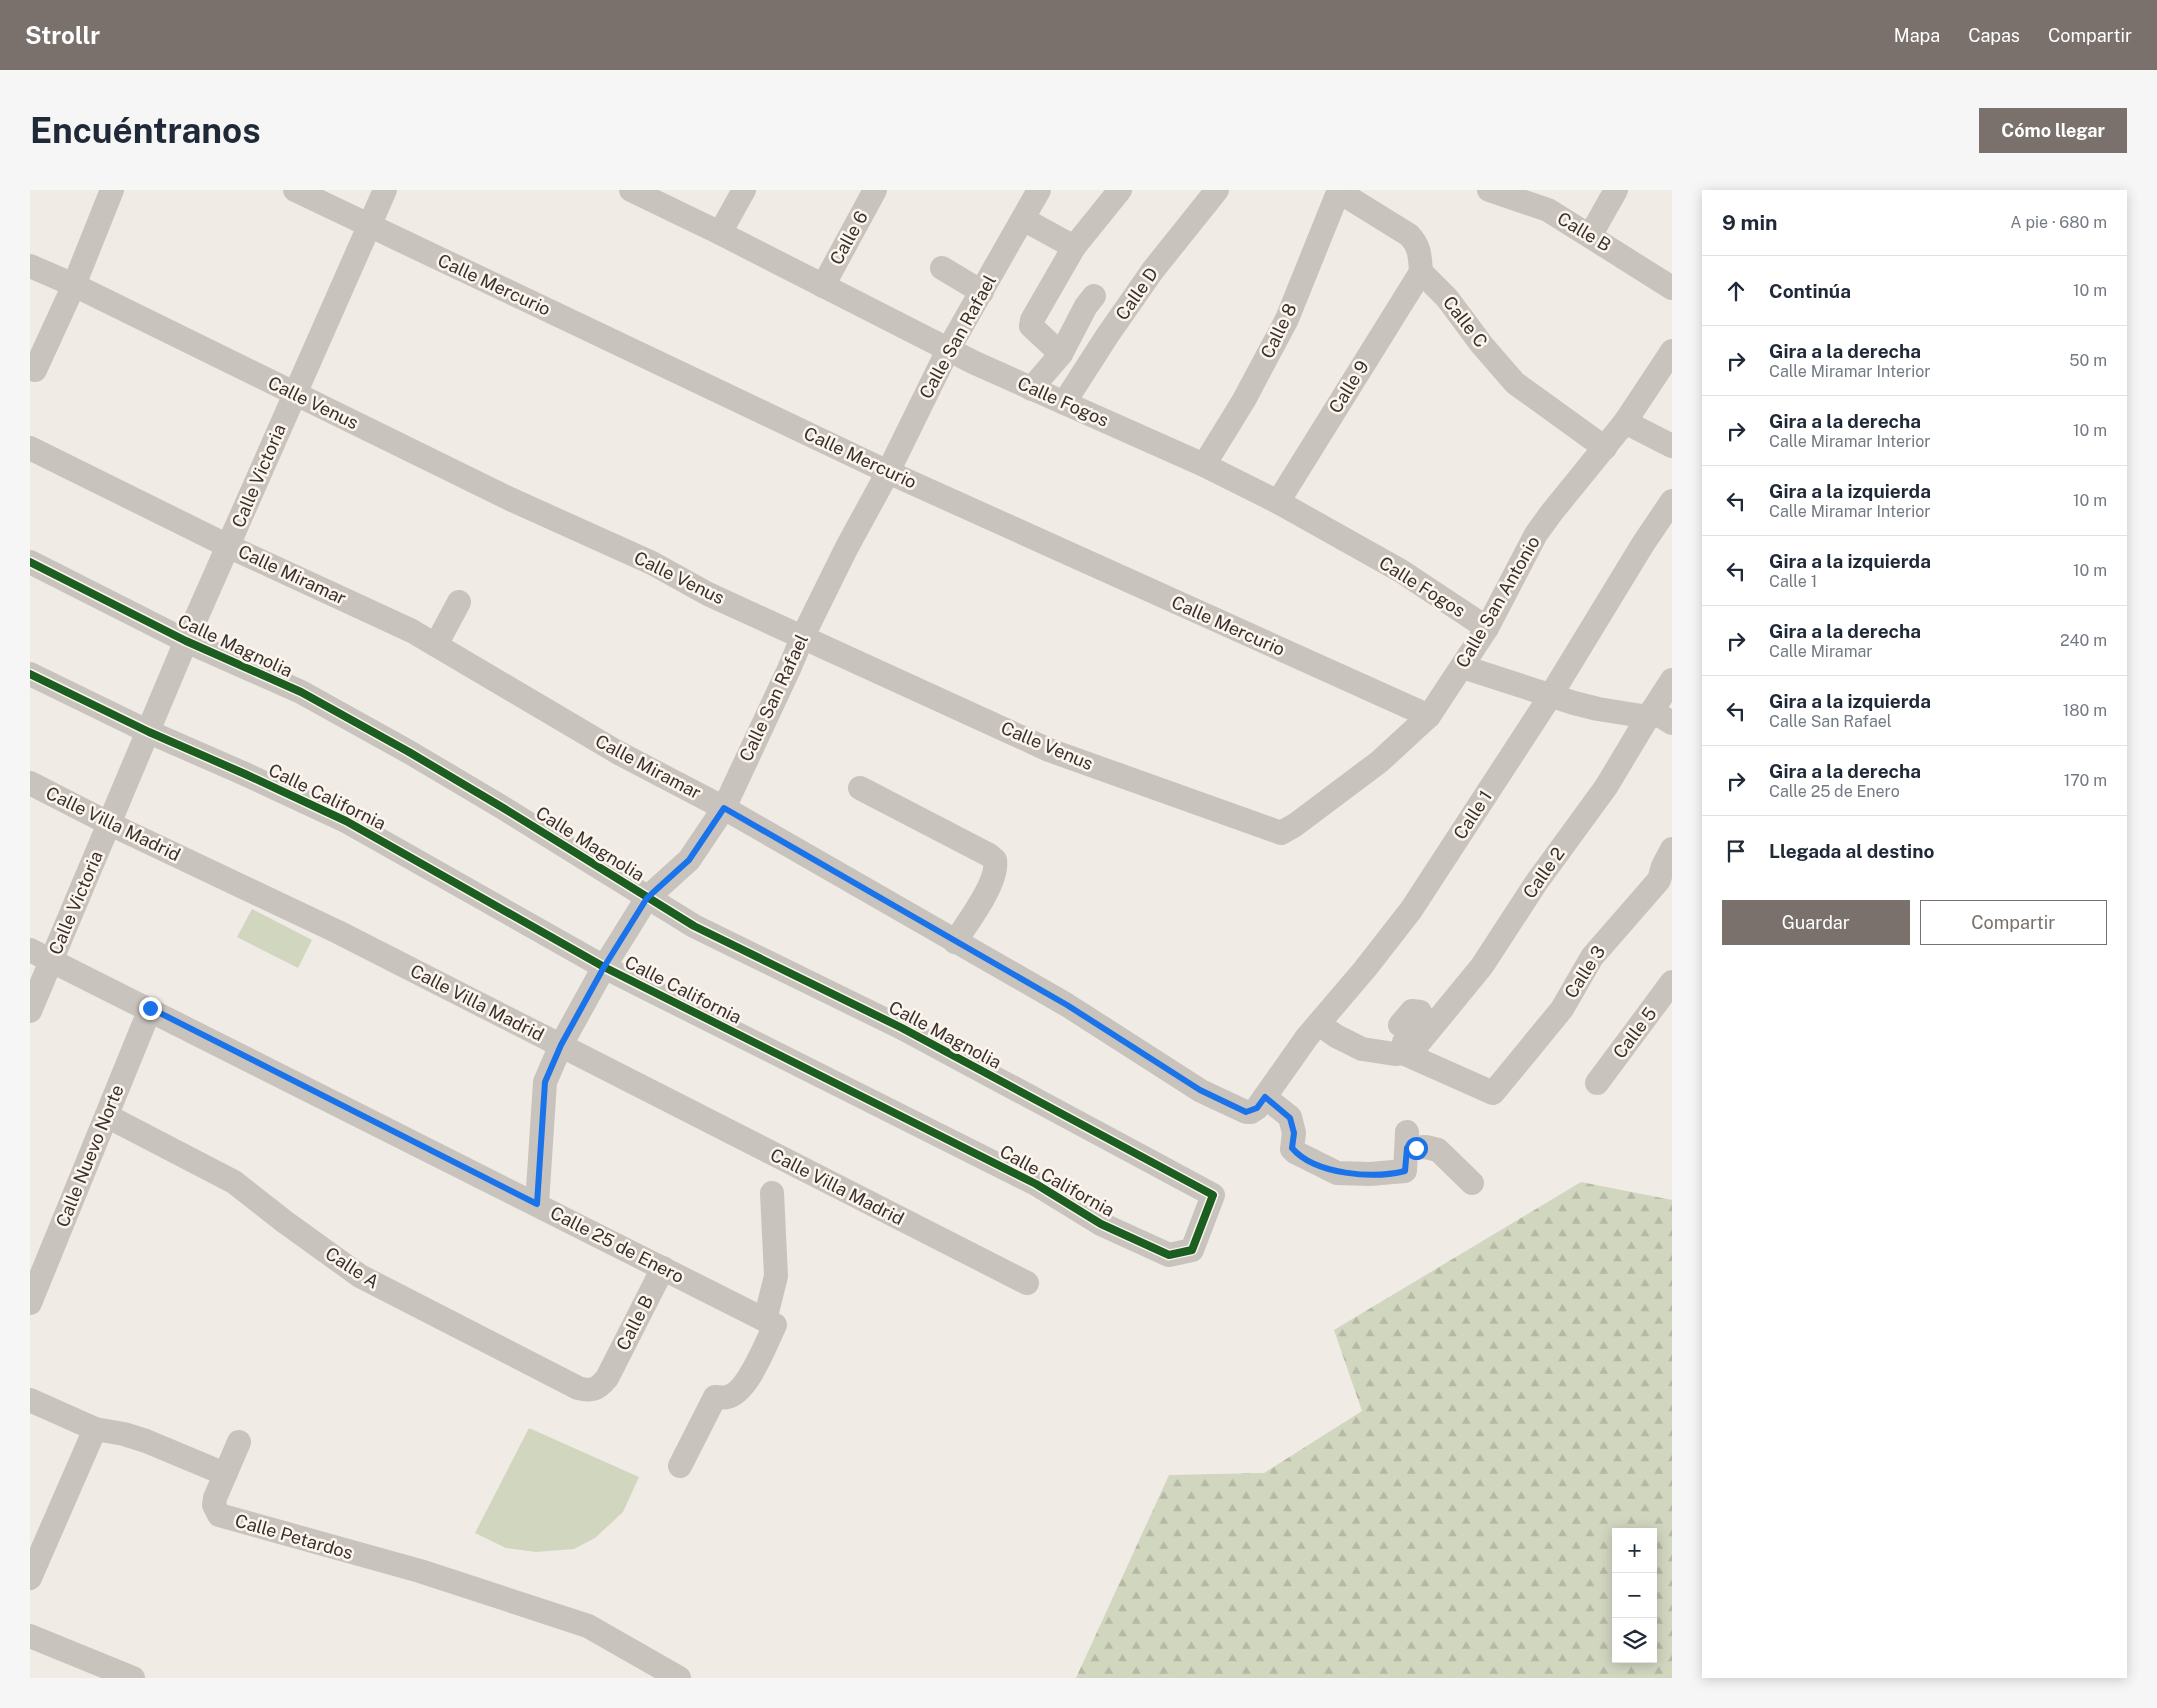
<!DOCTYPE html>
<html lang="es">
<head>
<meta charset="utf-8">
<style>
  :root { --surface:#fff; --page:#f6f6f7; --text:#1f2937; --muted:#747a83; --line:#e0e1e3; --accent:#7a716c }
  body { margin:0; font-family:"Public Sans",sans-serif; background:var(--page); color:var(--text) }
  .controls { position:absolute; right:15px; bottom:15px; display:grid; overflow:hidden; border-radius:0px; box-shadow:0 2px 12px #0003 }
  .controls button { width:45px; height:45px; display:grid; place-items:center; padding:0; border:0; border-bottom:1px solid var(--line); background:var(--surface); color:var(--text); font:25px sans-serif }
  .stop { position:absolute; width:15px; height:15px; margin:-11px; border:4px solid #1a73e8; border-radius:50%; background:#fff }
  .stop.end { background:#1a73e8; border-color:#fff; box-shadow:0 1px 5px #0008 }
  .list { margin:0; padding:0; list-style:none }
  h2 { display:flex; justify-content:space-between; align-items:center; height:65px; margin:0; padding:0 20px; font-size:21px }
  h2 small { font-size:16px; font-weight:400; color:var(--muted) }
  .list li { display:grid; grid-template-columns:32px 1fr auto; gap:15px; align-items:center; box-sizing:border-box; height:70px; padding:0 20px; border-top:1px solid var(--line) }
  .list b { display:block; font-size:19px; white-space:nowrap }
  .list p { margin:0; font-size:16px; white-space:nowrap; color:var(--muted) }
  .list em { font-size:16px; font-style:normal; color:var(--muted) }
  .actions { display:flex; gap:10px; padding:15px 20px }
  .actions a { flex:1; padding:11px 0; border:1px solid var(--accent); border-radius:0px; text-align:center; font-size:18px; color:var(--accent) }
  .actions .main { background:var(--accent); color:#fff }
  .icon { flex:none; width:28px; height:28px; fill:none; stroke:currentColor; stroke-width:2; stroke-linecap:round; stroke-linejoin:round }
  .map { position:relative; flex:none; width:1642px; height:1488px; overflow:hidden; border-radius:0px }
  header { display:flex; align-items:center; gap:30px; box-sizing:border-box; height:70px; padding:0 25px; background:var(--accent); color:#fff }
  header strong { font-size:24px }
  nav { display:flex; gap:28px; margin-inline-start:auto; font-size:18px }
  .intro { display:flex; align-items:center; justify-content:space-between; box-sizing:border-box; height:120px; padding:0 30px }
  h1 { margin:0; font-size:35px }
  .button { padding:12px 22px; border-radius:0px; background:var(--accent); color:#fff; font-size:18px; font-weight:700 }
  main { display:flex; gap:30px; padding:0 30px }
  aside { flex:1; background:var(--surface); border-radius:0px; box-shadow:0 2px 12px #0003 }
  .map>svg:first-child { display:block }
</style>
</head>
<body>
<header>
<strong>Strollr</strong>
<nav><a>Mapa</a><a>Capas</a><a>Compartir</a></nav>
</header>
<div class="intro"><h1>Encuéntranos</h1><a class="button">Cómo llegar</a></div>
<main>
<div class="map">
<svg width="1642" height="1488" viewBox="0 0 1642 1488">
  <defs>
    <pattern id="forest-firs" width="22" height="20" patternUnits="userSpaceOnUse" patternTransform="scale(1.25)"><rect width="22" height="20" fill="#d1d6bf"/><path d="M5 1l3.5 6h-7zM16 11l3.5 6h-7z" fill="#b4b8a4"/></pattern>
  </defs>
  <rect width="100%" height="100%" fill="#f0ebe5"/>
  <path fill="url(#forest-firs)" fill-rule="evenodd" d="M1551,992L1642,1010V1488H1046L1139,1285L1234,1283L1332,1221L1304,1140ZM1586,1342H1623V1469H1586Z"/>
  <g fill="#d1d6bf">
    <polygon points="222,719 282,750 268,778 207,747"/>
    <polygon points="499,1238 609,1287 593,1322 565,1348 544,1359 506,1362 476,1358 445,1343"/>
  </g>
  <g fill="none" stroke-linecap="round" stroke-linejoin="round">
    <g stroke="#c9c3be" stroke-width="24">
      <polyline points="265,0 858,282 1399,526"/>
      <polyline points="601,0 690,43 945,173 1174,275 1248,312 1371,381 1457,438"/>
      <polyline points="1459,0 1518,20 1642,98"/>
      <path d="M1308,1L1379,45C1390,56 1390,67 1391,82L1417,108L1452,155L1485,193L1575,258"/>
      <polyline points="993,29 1044,57"/>
      <polyline points="690,43 714,0"/>
      <polyline points="1560,46 1586,0"/>
      <polyline points="0,76 44,95 480,309 622,373 678,404 1019,560 1251,643 1265,635 1349,572 1399,526 1457,438 1506,344 1522,322 1595,232 1642,161"/>
      <polyline points="912,78 952,102"/>
      <polyline points="793,96 845,0"/>
      <polyline points="1031,164 1001,136 1002,130 1044,57 1090,0"/>
      <polyline points="5,180 44,95 82,0"/>
      <polyline points="1001,199 1031,164 1056,116 1064,106"/>
      <polyline points="1034,213 1077,146 1123,80 1187,0"/>
      <polyline points="1595,232 1642,256"/>
      <polyline points="0,258 198,356 382,441 587,562 694,618 1037,815 1171,901 1216,922 1221,922 1227,918 1277,847 1335,779 1381,720 1521,505 1613,354 1642,311"/>
      <polyline points="1174,275 1214,210 1257,129 1309,0"/>
      <polyline points="1248,312 1391,82"/>
      <polyline points="0,372 156,451 271,502 379,562 475,619 664,736 872,838 1183,1005 1162,1060 1139,1065 1071,1034 1006,994 574,777 316,631 215,584 119,542 0,484"/>
      <polyline points="406,455 429,412"/>
      <polyline points="1433,477 1544,513 1568,519 1618,527"/>
      <polyline points="1622,521 1642,533"/>
      <polyline points="0,593 80,634 308,742 997,1093"/>
      <path d="M830,598L959,665L965,670C969,692 937,733 925,752"/>
      <path d="M0,760L745,1135C736,1153 718,1203 697,1207C694,1208 689,1207 685,1207L650,1276"/>
      <polyline points="0,821 156,451 355,0"/>
      <polyline points="1289,834 1306,846 1332,859 1365,864 1373,863 1388,854 1452,776 1506,693 1576,597 1618,527 1642,490"/>
      <polyline points="1370,835 1382,821 1390,822 1392,826 1390,830 1374,852"/>
      <polyline points="1373,863 1463,903 1532,819 1562,767 1629,690 1633,676 1642,659"/>
      <polyline points="1567,893 1642,792"/>
      <polyline points="1235,907 1260,927 1264,943 1262,959 1265,962 1307,983 1340,984 1375,981 1377,942"/>
      <path d="M77,926L204,992L255,1032L330,1086L548,1198C562,1202 568,1199 577,1188L633,1078"/>
      <polyline points="1377,958 1396,957 1408,960 1442,993"/>
      <polyline points="507,1014 515,892 531,855 574,777 617,708 659,670 694,618 759,479 773,446 817,357 858,282 918,160 1009,0"/>
      <polyline points="0,1113 120,819"/>
      <polyline points="735,1130 746,1086 742,1003"/>
      <polyline points="0,1210 65,1239 94,1244 116,1251 195,1284"/>
      <polyline points="209,1252 185,1308 184,1315 189,1325 390,1381 558,1436 649,1488"/>
      <polyline points="0,1388 65,1239"/>
      <polyline points="0,1446 103,1488"/>
    </g>
    <defs>
      <polyline id="cycleway" points="0,372 156,451 271,502 379,562 475,619 664,736 872,838 1183,1005 1162,1060 1139,1065 1071,1034 1006,994 574,777 316,631 215,584 119,542 0,484"/>
    </defs>
    <use href="#cycleway" stroke="#fbf5ee" stroke-width="11"/>
    <use href="#cycleway" stroke="#1b5e20" stroke-width="8"/>
  </g>
  <g fill="none" stroke-linecap="round" stroke-linejoin="round">
    <path stroke="#1a73e8" stroke-width="6" d="M120,818L507,1014L515,892L531,855L574,777L617,708L659,670L694,618L1037,815L1170,900L1216,922L1227,918L1235,907L1260,928L1264,943L1262,958C1285,985 1344,989 1375,981L1377,958H1386"/>
  </g>
  <g text-anchor="middle" stroke-width="5" stroke-linejoin="round" paint-order="stroke">
    <g font-size="18" fill="#3b302b" stroke="#fbf5ee">
      <text transform="translate(1554 42) rotate(31)" y="6">Calle B</text>
      <text transform="translate(819 48) rotate(-61)" y="6">Calle 6</text>
      <text transform="translate(464 95) rotate(25)" y="6">Calle Mercurio</text>
      <text transform="translate(1107 104) rotate(-55)" y="6">Calle D</text>
      <text transform="translate(1435 132) rotate(52)" y="6">Calle C</text>
      <text transform="translate(1249 141) rotate(-64)" y="6">Calle 8</text>
      <text transform="translate(928 147) rotate(-61)" y="6">Calle San Rafael</text>
      <text transform="translate(1319 197) rotate(-58)" y="6">Calle 9</text>
      <text transform="translate(1033 212) rotate(24)" y="6">Calle Fogos</text>
      <text transform="translate(283 213) rotate(26)" y="6">Calle Venus</text>
      <text transform="translate(830 268) rotate(25)" y="6">Calle Mercurio</text>
      <text transform="translate(229 286) rotate(-67)" y="6">Calle Victoria</text>
      <text transform="translate(262 385) rotate(25)" y="6">Calle Miramar</text>
      <text transform="translate(649 388) rotate(26)" y="6">Calle Venus</text>
      <text transform="translate(1392 397) rotate(32)" y="6">Calle Fogos</text>
      <text transform="translate(1468 412) rotate(-60)" y="6">Calle San Antonio</text>
      <text transform="translate(1198 436) rotate(24)" y="6">Calle Mercurio</text>
      <text transform="translate(205 456) rotate(25)" y="6">Calle Magnolia</text>
      <text transform="translate(744 508) rotate(-65)" y="6">Calle San Rafael</text>
      <text transform="translate(1017 556) rotate(23)" y="6">Calle Venus</text>
      <text transform="translate(618 577) rotate(28)" y="6">Calle Miramar</text>
      <text transform="translate(297 607) rotate(26)" y="6">Calle California</text>
      <text transform="translate(1443 625) rotate(-57)" y="6">Calle 1</text>
      <text transform="translate(83 634) rotate(26)" y="6">Calle Villa Madrid</text>
      <text transform="translate(560 654) rotate(32)" y="6">Calle Magnolia</text>
      <text transform="translate(1514 683) rotate(-55)" y="6">Calle 2</text>
      <text transform="translate(46 713) rotate(-67)" y="6">Calle Victoria</text>
      <text transform="translate(1555 782) rotate(-57)" y="6">Calle 3</text>
      <text transform="translate(653 800) rotate(27)" y="6">Calle California</text>
      <text transform="translate(447 813) rotate(27)" y="6">Calle Villa Madrid</text>
      <text transform="translate(1605 843) rotate(-53)" y="6">Calle 5</text>
      <text transform="translate(915 845) rotate(28)" y="6">Calle Magnolia</text>
      <text transform="translate(60 966) rotate(-68)" y="6">Calle Nuevo Norte</text>
      <text transform="translate(1027 991) rotate(29)" y="6">Calle California</text>
      <text transform="translate(807 997) rotate(27)" y="6">Calle Villa Madrid</text>
      <text transform="translate(587 1055) rotate(27)" y="6">Calle 25 de Enero</text>
      <text transform="translate(322 1078) rotate(33)" y="6">Calle A</text>
      <text transform="translate(605 1133) rotate(-63)" y="6">Calle B</text>
      <text transform="translate(264 1347) rotate(16)" y="6">Calle Petardos</text>
    </g>
  </g>
</svg>
<div class="controls">
<button>+</button>
<button>−</button>
<button><svg class="icon" aria-label="layers" viewBox="0 0 24 24"><path d="M12 4l9 5-9 5-9-5zM3 14l9 5 9-5"/></svg></button>
</div>
<div class="stop" style="left:1386px;top:958px"></div>
<div class="stop end" style="left:120px;top:818px"></div>
</div>
<aside>
<h2>9 min<small>A pie · 680 m</small></h2>
<ul class="list">
<li><svg class="icon" aria-label="ahead" viewBox="0 0 24 24"><path d="M12 20V5M6 11l6-6 6 6"/></svg><div><b>Continúa</b></div><em>10 m</em></li>
<li><svg class="icon" aria-label="right" viewBox="0 0 24 24"><path d="M7 20v-9h11M14 6l5 5-5 5"/></svg><div><b>Gira a la derecha</b><p>Calle Miramar Interior</p></div><em>50 m</em></li>
<li><svg class="icon" aria-label="right" viewBox="0 0 24 24"><path d="M7 20v-9h11M14 6l5 5-5 5"/></svg><div><b>Gira a la derecha</b><p>Calle Miramar Interior</p></div><em>10 m</em></li>
<li><svg class="icon" aria-label="left" viewBox="0 0 24 24"><path d="M17 20v-9H6M10 6l-5 5 5 5"/></svg><div><b>Gira a la izquierda</b><p>Calle Miramar Interior</p></div><em>10 m</em></li>
<li><svg class="icon" aria-label="left" viewBox="0 0 24 24"><path d="M17 20v-9H6M10 6l-5 5 5 5"/></svg><div><b>Gira a la izquierda</b><p>Calle 1</p></div><em>10 m</em></li>
<li><svg class="icon" aria-label="right" viewBox="0 0 24 24"><path d="M7 20v-9h11M14 6l5 5-5 5"/></svg><div><b>Gira a la derecha</b><p>Calle Miramar</p></div><em>240 m</em></li>
<li><svg class="icon" aria-label="left" viewBox="0 0 24 24"><path d="M17 20v-9H6M10 6l-5 5 5 5"/></svg><div><b>Gira a la izquierda</b><p>Calle San Rafael</p></div><em>180 m</em></li>
<li><svg class="icon" aria-label="right" viewBox="0 0 24 24"><path d="M7 20v-9h11M14 6l5 5-5 5"/></svg><div><b>Gira a la derecha</b><p>Calle 25 de Enero</p></div><em>170 m</em></li>
<li><svg class="icon" aria-label="arrive" viewBox="0 0 24 24"><path d="M6 21V4h12l-3 4 3 4H6"/></svg><div><b>Llegada al destino</b></div></li>
</ul>
<div class="actions"><a class="main">Guardar</a><a>Compartir</a></div>
</aside>
</main>
</body>
</html>
